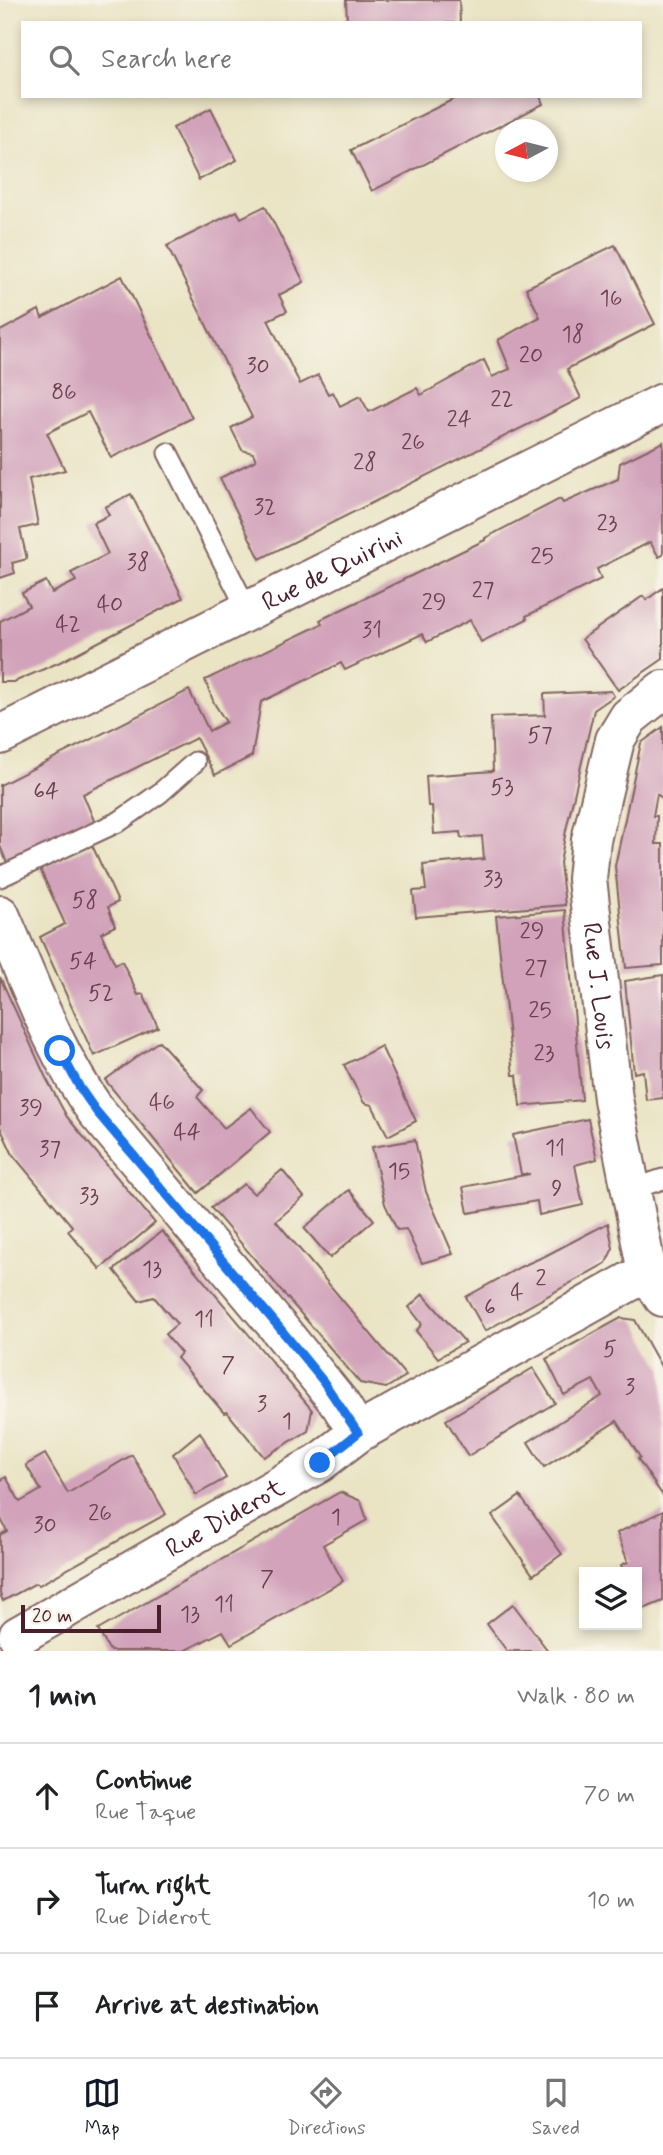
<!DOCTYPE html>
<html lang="en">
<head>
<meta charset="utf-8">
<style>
  :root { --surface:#fff; --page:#f2f2f2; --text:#202124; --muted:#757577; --line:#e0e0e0; --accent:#111827 }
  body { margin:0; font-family:Mynerve,sans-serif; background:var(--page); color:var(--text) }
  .controls { position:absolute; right:21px; bottom:21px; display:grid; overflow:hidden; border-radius:0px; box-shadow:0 4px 10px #0003 }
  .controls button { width:63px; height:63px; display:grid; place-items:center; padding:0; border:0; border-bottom:2px solid var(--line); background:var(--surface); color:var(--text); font:35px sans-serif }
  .compass { position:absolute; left:495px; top:119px; width:63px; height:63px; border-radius:50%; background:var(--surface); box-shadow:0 4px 10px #0003; rotate:263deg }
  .scale { position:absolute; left:21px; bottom:18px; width:140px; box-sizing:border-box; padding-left:7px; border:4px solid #4a1f2b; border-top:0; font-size:19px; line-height:24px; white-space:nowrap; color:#4a1f2b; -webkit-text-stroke:5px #f7f3e8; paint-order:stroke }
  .stop { position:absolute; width:21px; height:21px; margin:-16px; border:5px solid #1a73e8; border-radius:50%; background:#fff }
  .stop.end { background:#1a73e8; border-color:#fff; box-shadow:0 2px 7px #0008 }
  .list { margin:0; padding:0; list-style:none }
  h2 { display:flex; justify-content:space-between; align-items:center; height:91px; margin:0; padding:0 28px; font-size:30px }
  h2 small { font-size:23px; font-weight:400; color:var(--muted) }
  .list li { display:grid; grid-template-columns:46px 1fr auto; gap:21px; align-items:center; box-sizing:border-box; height:105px; padding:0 28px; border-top:2px solid var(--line) }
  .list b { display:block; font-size:26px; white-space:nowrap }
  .list p { margin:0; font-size:23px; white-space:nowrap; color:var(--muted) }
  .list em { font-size:23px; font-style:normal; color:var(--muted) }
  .icon { flex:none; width:38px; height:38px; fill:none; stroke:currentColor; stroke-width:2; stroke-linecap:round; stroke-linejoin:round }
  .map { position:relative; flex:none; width:663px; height:1651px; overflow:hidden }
  .search { position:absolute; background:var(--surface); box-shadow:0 4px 10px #0003; left:21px; right:21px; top:21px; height:77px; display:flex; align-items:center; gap:18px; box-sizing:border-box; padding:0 24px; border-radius:0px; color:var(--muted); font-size:26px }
  .sheet { height:406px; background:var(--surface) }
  nav { display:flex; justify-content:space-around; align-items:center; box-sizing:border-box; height:98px; border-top:2px solid var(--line); background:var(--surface); font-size:19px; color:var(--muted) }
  nav a { display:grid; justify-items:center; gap:4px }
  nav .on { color:var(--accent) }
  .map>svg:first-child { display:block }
</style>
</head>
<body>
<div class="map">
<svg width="663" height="1651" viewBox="0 0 663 1651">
  <rect width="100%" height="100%" fill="#f7f3e8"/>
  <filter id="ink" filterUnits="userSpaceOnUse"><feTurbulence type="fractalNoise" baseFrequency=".0143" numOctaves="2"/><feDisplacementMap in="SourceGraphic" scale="14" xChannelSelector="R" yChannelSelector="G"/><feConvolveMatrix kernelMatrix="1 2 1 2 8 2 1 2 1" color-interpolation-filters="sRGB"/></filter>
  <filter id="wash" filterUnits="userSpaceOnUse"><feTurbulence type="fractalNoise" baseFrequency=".00686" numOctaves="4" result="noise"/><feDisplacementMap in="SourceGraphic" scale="28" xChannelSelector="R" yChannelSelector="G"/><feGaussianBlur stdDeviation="1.57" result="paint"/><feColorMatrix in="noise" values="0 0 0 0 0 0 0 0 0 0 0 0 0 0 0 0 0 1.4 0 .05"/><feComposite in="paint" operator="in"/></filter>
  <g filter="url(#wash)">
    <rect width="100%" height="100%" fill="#eae4c5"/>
    <g id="blocks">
      <g fill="#d1a2ba">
        <polygon points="346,0 459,0 460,23 347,23"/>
        <polygon points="460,96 540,96 543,104 372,191 351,150"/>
        <polygon points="211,108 237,160 199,180 173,128"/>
        <polygon points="265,206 304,282 279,295 287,311 268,320 300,384 318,375 328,394 333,392 340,406 360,396 369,412 417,388 421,395 484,360 492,377 510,369 498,340 540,317 526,288 615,245 655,324 567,369 581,398 260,559 220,478 256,460 253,453 242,450 231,428 252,417 167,246 237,211 241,218"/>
        <polygon points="122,276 192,418 111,458 88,412 47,433 65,470 29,479 38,525 20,529 27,559 12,563 15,573 0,578 0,331 39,310 42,318"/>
        <polygon points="663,442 663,555 659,557 650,542 597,569 601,579 526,616 527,619 481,642 470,620 427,642 422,634 345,670 341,663 261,702 252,756 215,775 196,738 83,794 95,823 7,863 0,846 0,785 189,690 209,731 226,722 214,703 205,680 322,624 320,620 485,540 485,538 560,499 563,503 618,479 620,463"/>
        <polygon points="131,494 183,598 60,662 14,682 0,682 0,621 29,606 22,593 46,581 52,593 76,581 71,573 108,554 93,523 109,515 105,507"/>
        <polygon points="663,588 663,659 618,690 582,639 643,596 646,600"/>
        <polygon points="611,691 614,696 594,710 566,830 560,863 565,905 416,917 413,891 426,890 423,865 484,859 482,836 461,838 460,832 434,834 432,806 428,806 426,776 493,771 491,717 545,715 544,694"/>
        <polygon points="663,727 663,799 657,794 653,816 657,816 656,844 663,844 663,965 626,968 615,866 641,743"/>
        <polygon points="92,845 118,902 108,907 115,926 101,933 115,964 122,961 138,995 143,994 158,1027 94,1056 40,937 65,924 40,869"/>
        <polygon points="565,910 582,1100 520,1106 517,1075 513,1075 496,916"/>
        <polygon points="663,975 663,1098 646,1100 643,1071 634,1073 625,981"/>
        <polygon points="0,977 46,1078 67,1117 155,1223 100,1269 68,1231 72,1226 13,1155 0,1127"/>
        <polygon points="159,1041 203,1090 197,1097 224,1128 251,1108 270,1132 198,1193 105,1080"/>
        <polygon points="381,1046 416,1121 388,1136 372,1105 364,1103 344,1065"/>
        <polygon points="588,1119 597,1159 575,1165 583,1205 539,1215 537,1201 468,1213 463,1187 530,1174 521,1174 513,1135"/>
        <polygon points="415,1140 426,1192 453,1254 422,1263 406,1229 397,1230 385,1204 372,1147"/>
        <polygon points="282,1170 304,1197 276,1221 406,1376 386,1388 360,1383 211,1208 244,1184 254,1194"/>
        <polygon points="349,1190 374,1220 330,1258 304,1228"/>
        <polygon points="608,1223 613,1248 606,1263 485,1331 466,1297 520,1267 545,1256"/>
        <polygon points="162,1231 312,1410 308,1431 264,1457 227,1412 224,1413 177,1358 181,1353 165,1334 177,1324 154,1297 139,1301 114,1270"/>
        <polygon points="423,1294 465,1342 438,1358 416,1331 422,1324 409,1307"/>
        <polygon points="621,1318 635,1320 663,1370 663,1496 638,1459 640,1457 617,1421 544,1467 528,1442 602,1396 593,1380 564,1395 546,1359"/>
        <polygon points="533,1368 555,1403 468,1456 446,1420"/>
        <polygon points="200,1432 226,1478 196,1495 173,1454"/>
        <polygon points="45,1454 68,1493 132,1455 166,1514 39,1585 36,1583 3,1601 0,1594 0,1535 7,1531 0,1517 0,1481 6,1477 20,1502 41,1490 26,1465"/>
        <polygon points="340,1492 361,1501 367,1520 323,1545 343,1581 231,1644 223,1631 184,1651 110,1651 98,1630"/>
        <polygon points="520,1496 562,1554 533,1575 492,1516"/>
        <polygon points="663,1511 663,1601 639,1611 637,1605 637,1572 624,1572 621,1565 628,1562 617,1533"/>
        <polygon points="513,1604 548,1651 507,1651 487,1624"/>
      </g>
    </g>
  </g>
  <g filter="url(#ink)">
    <use href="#blocks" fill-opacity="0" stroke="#826461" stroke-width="2"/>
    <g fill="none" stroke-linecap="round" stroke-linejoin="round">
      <defs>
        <g id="service">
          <polyline points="168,453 248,611"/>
          <polyline points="0,877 120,821 160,793 195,762"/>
          <polyline points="630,1190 663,1179"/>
        </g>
        <g id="minor">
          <path id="s1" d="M663,690L629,717L615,740L591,840L587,879L613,1099L647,1272L663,1297"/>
          <path id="s2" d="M0,735L663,403"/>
          <path d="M0,915C29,981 54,1052 96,1111L278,1327L340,1404L358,1433"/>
          <path id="s3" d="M18,1636L319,1463L358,1433L647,1272"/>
        </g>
      </defs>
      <use href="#service" stroke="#826461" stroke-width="23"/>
      <use href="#minor" stroke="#826461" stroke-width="42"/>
      <use href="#service" stroke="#fff" stroke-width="19"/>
      <use href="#minor" stroke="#fff" stroke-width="38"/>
    </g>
  </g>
  <g fill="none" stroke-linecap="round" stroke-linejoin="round" filter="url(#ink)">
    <polyline stroke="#1a73e8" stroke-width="9" points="60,1051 80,1088 96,1111 278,1326 323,1381 358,1433 320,1463"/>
  </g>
  <g text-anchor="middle" stroke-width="6" stroke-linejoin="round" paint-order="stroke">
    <g font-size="23" fill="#6c404f">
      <text x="611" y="305">16</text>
      <text x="573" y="341">18</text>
      <text x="531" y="362">20</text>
      <text x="258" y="373">30</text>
      <text x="64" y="399">86</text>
      <text x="502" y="406">22</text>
      <text x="459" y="426">24</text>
      <text x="413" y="449">26</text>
      <text x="365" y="469">28</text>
      <text x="265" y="514">32</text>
      <text x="607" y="530">23</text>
      <text x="542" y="563">25</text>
      <text x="138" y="569">38</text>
      <text x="483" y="597">27</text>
      <text x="434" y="609">29</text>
      <text x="110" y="611">40</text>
      <text x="68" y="631">42</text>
      <text x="372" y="637">31</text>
      <text x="540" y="742">57</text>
      <text x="502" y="794">53</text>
      <text x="46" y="798">64</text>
      <text x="493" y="886">33</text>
      <text x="85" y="907">58</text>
      <text x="532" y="938">29</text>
      <text x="83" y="968">54</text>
      <text x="536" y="975">27</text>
      <text x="101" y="1000">52</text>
      <text x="540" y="1017">25</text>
      <text x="544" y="1060">23</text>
      <text x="162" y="1109">46</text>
      <text x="31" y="1115">39</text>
      <text x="187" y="1139">44</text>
      <text x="555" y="1155">11</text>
      <text x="50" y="1156">37</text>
      <text x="399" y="1178">15</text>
      <text x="557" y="1195">9</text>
      <text x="89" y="1203">33</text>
      <text x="152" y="1276">13</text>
      <text x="541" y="1285">2</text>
      <text x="517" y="1299">4</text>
      <text x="490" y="1314">6</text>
      <text x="204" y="1326">11</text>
      <text x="610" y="1356">5</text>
      <text x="228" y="1372">7</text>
      <text x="630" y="1394">3</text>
      <text x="262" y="1411">3</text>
      <text x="287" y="1428">1</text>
      <text x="100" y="1520">26</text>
      <text x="336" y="1524">1</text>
      <text x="45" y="1532">30</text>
      <text x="267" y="1586">7</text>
      <text x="224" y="1611">11</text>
      <text x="190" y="1621">13</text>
    </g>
    <g font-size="26" fill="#4a1f2b" stroke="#f7f3e8">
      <text dy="9" stroke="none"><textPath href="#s2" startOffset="371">Rue de Quirini</textPath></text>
      <text dy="9" stroke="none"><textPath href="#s1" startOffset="320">Rue J. Louis</textPath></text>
      <text dy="9" stroke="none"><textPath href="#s3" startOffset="238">Rue Diderot</textPath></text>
    </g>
  </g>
</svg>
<div class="controls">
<button><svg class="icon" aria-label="layers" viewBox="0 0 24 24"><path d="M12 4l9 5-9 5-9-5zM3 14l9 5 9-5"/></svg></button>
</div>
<svg class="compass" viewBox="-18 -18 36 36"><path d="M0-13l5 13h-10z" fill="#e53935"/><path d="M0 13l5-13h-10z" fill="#757577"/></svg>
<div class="scale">20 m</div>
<div class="stop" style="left:60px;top:1051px"></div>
<div class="stop end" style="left:320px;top:1463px"></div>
<div class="search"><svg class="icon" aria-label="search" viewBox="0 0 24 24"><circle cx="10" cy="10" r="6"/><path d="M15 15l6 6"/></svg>Search here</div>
</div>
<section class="sheet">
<h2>1 min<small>Walk · 80 m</small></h2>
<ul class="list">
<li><svg class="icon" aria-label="ahead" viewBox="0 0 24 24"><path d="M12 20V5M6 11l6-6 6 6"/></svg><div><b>Continue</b><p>Rue Taque</p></div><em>70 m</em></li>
<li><svg class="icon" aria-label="right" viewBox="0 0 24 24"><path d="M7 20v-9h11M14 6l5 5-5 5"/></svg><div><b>Turn right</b><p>Rue Diderot</p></div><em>10 m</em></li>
<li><svg class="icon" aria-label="arrive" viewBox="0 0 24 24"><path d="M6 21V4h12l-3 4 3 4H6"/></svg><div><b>Arrive at destination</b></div></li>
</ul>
</section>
<nav>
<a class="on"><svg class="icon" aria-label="map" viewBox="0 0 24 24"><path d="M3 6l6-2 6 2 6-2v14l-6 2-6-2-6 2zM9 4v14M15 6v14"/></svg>Map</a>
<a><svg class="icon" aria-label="directions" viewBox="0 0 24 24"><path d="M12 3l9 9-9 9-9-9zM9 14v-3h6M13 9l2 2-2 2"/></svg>Directions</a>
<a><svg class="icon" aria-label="saved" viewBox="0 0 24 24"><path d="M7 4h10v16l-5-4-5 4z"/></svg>Saved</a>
</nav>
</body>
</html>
